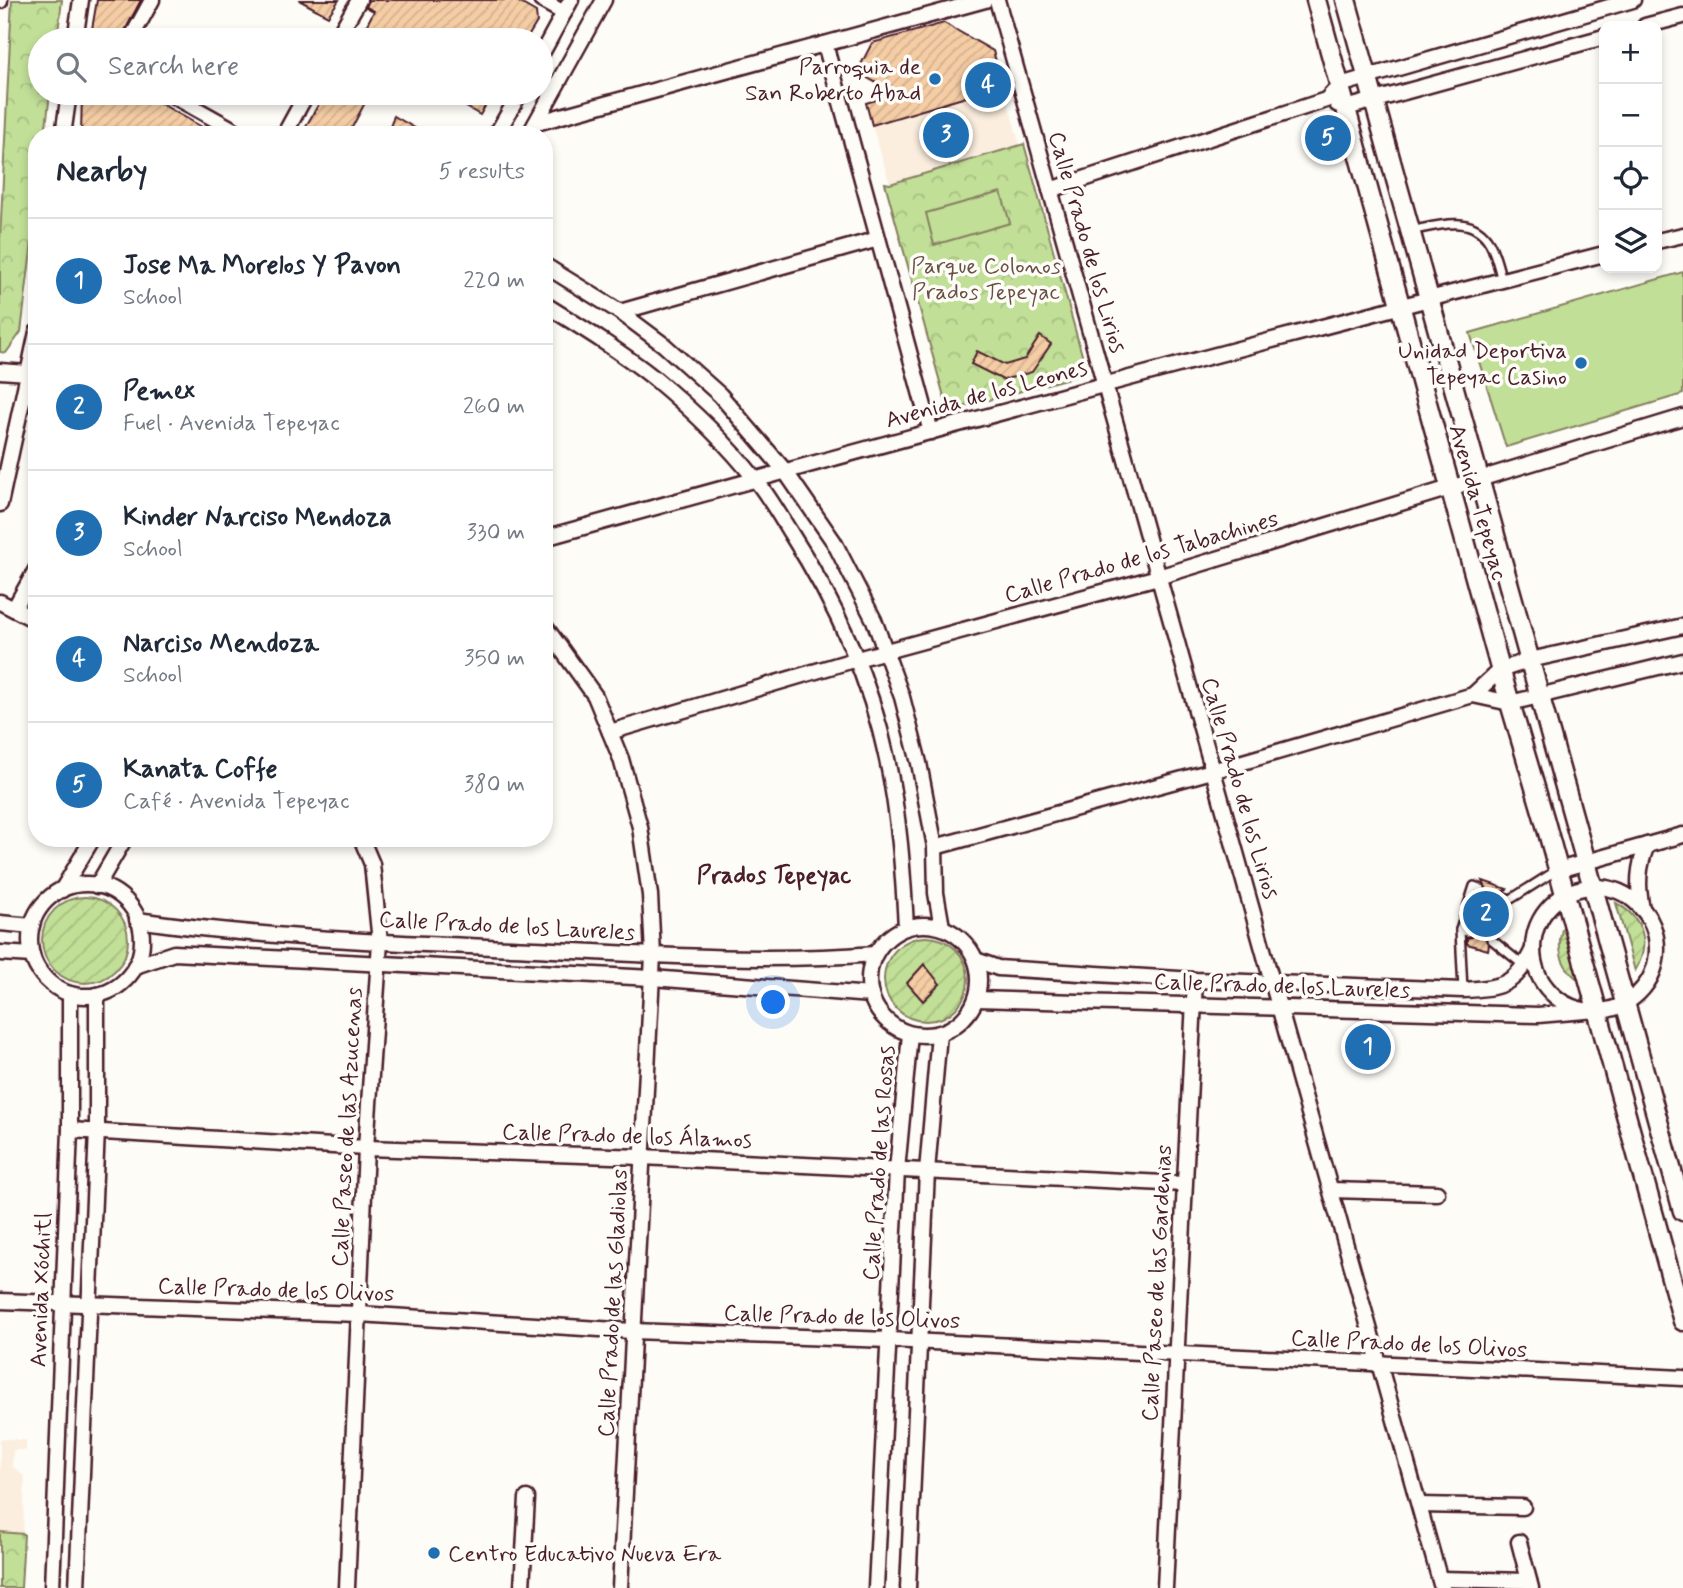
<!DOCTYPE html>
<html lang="en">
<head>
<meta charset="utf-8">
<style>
  :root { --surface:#fff; --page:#f6f6f7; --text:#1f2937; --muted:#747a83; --line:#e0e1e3; --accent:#1f6fb2 }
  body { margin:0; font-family:Mynerve,sans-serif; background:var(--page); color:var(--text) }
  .controls { position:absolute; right:21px; top:21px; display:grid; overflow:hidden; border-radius:14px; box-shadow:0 4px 10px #0003 }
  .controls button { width:63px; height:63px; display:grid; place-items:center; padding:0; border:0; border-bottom:2px solid var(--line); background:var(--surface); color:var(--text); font:35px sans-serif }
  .you { position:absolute; left:774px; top:1003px; width:24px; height:24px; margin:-18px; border:5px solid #fff; border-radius:50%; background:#1a73e8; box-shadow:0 0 0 10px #1a73e833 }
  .badge { display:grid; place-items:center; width:46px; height:46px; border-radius:50%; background:var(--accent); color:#fff; font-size:23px; font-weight:700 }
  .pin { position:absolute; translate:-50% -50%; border:4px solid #fff; box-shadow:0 2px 7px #0006 }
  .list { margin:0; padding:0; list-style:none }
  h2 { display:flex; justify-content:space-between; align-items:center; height:91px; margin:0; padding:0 28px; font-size:30px }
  h2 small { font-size:23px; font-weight:400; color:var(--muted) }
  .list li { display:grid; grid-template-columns:46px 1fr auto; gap:21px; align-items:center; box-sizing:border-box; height:126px; padding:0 28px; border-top:2px solid var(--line) }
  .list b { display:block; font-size:26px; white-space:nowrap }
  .list p { margin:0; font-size:23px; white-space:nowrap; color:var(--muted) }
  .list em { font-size:23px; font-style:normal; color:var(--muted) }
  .icon { flex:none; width:38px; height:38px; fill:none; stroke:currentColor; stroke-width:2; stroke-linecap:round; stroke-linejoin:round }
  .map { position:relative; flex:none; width:1683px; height:1588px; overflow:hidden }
  .search { position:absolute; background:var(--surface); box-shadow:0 4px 10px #0003; left:28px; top:28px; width:525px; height:77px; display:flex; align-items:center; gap:18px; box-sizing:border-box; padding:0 24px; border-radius:38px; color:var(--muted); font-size:26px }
  .panel { position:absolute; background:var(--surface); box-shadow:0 4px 10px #0003; left:28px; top:126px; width:525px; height:721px; border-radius:28px }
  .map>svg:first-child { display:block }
</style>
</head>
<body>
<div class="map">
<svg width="1683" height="1588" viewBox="0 0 1683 1588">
  <defs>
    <pattern id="forest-crowns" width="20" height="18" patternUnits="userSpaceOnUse" patternTransform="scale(1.75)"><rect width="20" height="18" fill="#c1df97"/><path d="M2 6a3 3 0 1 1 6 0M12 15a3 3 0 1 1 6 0" fill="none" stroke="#a7bf82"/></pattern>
    <pattern id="garden-furrows" width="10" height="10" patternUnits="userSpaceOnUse" patternTransform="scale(1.75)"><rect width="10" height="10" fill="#c1df97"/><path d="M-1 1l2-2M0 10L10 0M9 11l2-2" fill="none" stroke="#a7bf82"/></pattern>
    <pattern id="building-hatch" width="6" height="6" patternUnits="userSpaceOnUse" patternTransform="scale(1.75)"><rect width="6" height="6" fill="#f5cda5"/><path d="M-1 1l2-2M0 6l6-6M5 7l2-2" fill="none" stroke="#d4b08e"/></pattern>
  </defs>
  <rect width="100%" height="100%" fill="#fdfcf7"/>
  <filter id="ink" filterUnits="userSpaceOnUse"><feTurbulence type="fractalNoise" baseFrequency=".0143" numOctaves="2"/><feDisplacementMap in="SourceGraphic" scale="14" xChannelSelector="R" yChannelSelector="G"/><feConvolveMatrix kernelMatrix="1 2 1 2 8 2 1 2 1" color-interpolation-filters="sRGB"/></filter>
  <g filter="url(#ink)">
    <g fill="#fbeede">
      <polygon points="1003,86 1020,145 890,184 872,125"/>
      <polygon points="0,1439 26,1440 26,1450 13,1450 12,1466 25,1477 21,1588 0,1588"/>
    </g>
    <g fill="url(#forest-crowns)" stroke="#867f61" stroke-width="2">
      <polygon points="12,0 62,0 57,40 40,40 40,93 50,93 45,135 37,135 37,201 21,332 6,353 0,352 0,239"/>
      <polygon points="1024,144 1087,373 948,411 885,183 890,184"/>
      <polygon points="0,1532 24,1534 21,1588 0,1588"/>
    </g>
    <g fill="url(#garden-furrows)" stroke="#867f61" stroke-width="2">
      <circle cx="85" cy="940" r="43"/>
      <path d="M1616,903C1644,918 1651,944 1635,971Z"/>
      <path d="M1565,921L1585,984C1560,969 1554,947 1565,921Z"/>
      <circle cx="926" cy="979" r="42"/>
    </g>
    <g fill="#c1df97" stroke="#867f61" stroke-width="2">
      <polygon points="1001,192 1010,223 934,245 926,213"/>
      <polygon points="1683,272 1683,394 1506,447 1470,333"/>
    </g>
    <g fill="url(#building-hatch)" stroke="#4a1f2b" stroke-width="2">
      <polygon points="97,0 141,0 120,40 100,40 91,35"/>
      <polygon points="299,0 339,0 328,16"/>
      <polygon points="369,0 515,0 536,12 537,22 526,40 359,40 374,11 366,7"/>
      <polygon points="944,23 993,51 1003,86 872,125 866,103 896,94 857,72 872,43"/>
      <polygon points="82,93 142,93 216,135 81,135"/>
      <polygon points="325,93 356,93 367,99 348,135 301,135"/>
      <polygon points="442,93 493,93 480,115"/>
      <polygon points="394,116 427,135 387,135"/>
      <polygon points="1040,336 1051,344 1032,372 1003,380 971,364 977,351 1005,365 1025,359"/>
      <polygon points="1483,881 1507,889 1498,895 1498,899 1502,903 1493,933 1488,934 1485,937 1489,945 1488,950 1467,944 1467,938 1472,937 1474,933 1470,926 1479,895 1484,894 1487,891"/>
      <polygon points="924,964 940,984 923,1001 907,983"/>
    </g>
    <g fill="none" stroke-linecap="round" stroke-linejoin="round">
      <defs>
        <g id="service">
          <path d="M1410,231C1436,226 1469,214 1487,239C1495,249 1498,268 1502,280"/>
          <polyline points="1504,897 1511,899 1557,870"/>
          <polyline points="1460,930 1463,990"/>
          <polyline points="1468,932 1460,930 1474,886 1481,889"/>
          <polyline points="1491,939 1523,965"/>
        </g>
        <g id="minor">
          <polyline points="541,0 564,13"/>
          <polyline points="997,0 1442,1588"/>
          <polyline points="0,1 0,0"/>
          <polyline points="1645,26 1683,16"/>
          <polyline points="75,40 81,0"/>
          <polyline points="130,40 152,0"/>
          <polyline points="336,40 359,0"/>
          <polyline points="825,44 931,432"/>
          <polyline points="541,55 571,0"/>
          <polyline points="168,93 243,135"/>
          <polyline points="1337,104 1346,108 1604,37"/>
          <polyline points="536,123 985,0"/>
          <polyline points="63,135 69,93"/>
          <polyline points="284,135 307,93"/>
          <polyline points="496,135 520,93"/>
          <polyline points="529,135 604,0"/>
          <polyline points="1050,190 1326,100 1340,85 1633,0"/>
          <polyline points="1657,241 1683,235"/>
          <polyline points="544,265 620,312 664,345 720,395 785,471 834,542 874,620 902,697 919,763 935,847 936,893 942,927"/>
          <path d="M544,304C581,327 620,351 654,378C690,408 726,442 755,479C768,495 779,514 790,532C835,602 870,678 887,759C899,815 903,871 906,927"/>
          <polyline points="620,312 878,239"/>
          <polyline points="0,371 28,373"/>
          <polyline points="0,504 37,332"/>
          <path d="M544,538C896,440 1250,344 1604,254"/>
          <polyline points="0,602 37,621"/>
          <polyline points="14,609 37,568"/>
          <polyline points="544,625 595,696 621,759 640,827 650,895 653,955 620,1588"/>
          <polyline points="1473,695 1510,703 1683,661"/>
          <polyline points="610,732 857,659 1158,577 1683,417"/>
          <polyline points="935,847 1212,771 1473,695 1500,670 1530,660 1683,626"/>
          <polyline points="1558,870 1683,835"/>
          <circle cx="86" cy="940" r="56"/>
          <polyline points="97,886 125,838"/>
          <circle cx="1595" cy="949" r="62"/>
          <polyline points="62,890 93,838"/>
          <path d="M1642,909C1637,885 1638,867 1647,845"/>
          <path d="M137,920C269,939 403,943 535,949C648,955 763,963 875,954"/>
          <polyline points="0,923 32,926"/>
          <circle cx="924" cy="980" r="55"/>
          <polyline points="0,953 32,955"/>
          <path d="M976,960L998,968L1195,980L1463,990C1500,988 1516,986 1533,949"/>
          <polyline points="135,966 174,953 652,978 871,995"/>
          <polyline points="977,999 1538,1015 1585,1011"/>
          <polyline points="70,1130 366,1148 642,1157 1184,1184"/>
          <polyline points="1331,1190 1437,1193"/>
          <polyline points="0,1301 359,1314 632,1331 889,1340 1683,1378"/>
          <polyline points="1419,1505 1523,1507"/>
          <polyline points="1519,1542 1531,1588"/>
          <polyline points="1440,1579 1529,1581"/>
          <polyline points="52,1588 70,1130 70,994"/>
          <polyline points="77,1588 97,1130 97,995"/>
          <polyline points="347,1588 366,1148 380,942 372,864 361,838"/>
          <polyline points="522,1588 527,1498"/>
          <polyline points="876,1588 897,1170 910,1034"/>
          <polyline points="908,1588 927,1171 939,1034"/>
          <polyline points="1165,1588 1195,980"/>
        </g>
        <g id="tertiary">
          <polyline points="1316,0 1505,686 1544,818 1683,1321"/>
          <polyline points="1346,0 1683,1211"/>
        </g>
      </defs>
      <use href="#service" stroke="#4a1f2b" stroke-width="12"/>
      <use href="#minor" stroke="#4a1f2b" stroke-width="19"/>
      <use href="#tertiary" stroke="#4a1f2b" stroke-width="23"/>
      <use href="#service" stroke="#fdfcf7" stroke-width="7"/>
      <use href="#minor" stroke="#fdfcf7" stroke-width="14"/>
      <use href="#tertiary" stroke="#fdfcf7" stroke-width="18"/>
    </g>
  </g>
  <g fill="#1f6fb2" stroke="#fdfcf7" stroke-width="2.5">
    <circle cx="935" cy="79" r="7"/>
    <circle cx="1581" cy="363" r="7"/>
    <circle cx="434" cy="1553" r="7"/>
  </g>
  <g text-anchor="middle" stroke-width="7" stroke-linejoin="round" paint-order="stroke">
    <g font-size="23" fill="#4a1f2b" stroke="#fdfcf7" text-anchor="end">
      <text x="921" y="74">Parroquia de<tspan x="921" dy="26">San Roberto Abad</tspan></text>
      <text x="1567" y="358">Unidad Deportiva<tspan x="1567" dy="26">Tepeyac Casino</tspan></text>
      <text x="448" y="1561" text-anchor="start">Centro Educativo Nueva Era</text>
    </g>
    <g font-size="23" fill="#4a1f2b" stroke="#fdfcf7">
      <text transform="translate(1088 242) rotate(74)" y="8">Calle Prado de los Lirios</text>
      <text transform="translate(986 393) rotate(-15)" y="8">Avenida de los Leones</text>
      <text transform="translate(1479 502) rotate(74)" y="8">Avenida Tepeyac</text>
      <text transform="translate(1141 556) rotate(-16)" y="8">Calle Prado de los Tabachines</text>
      <text transform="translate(1241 788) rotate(74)" y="8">Calle Prado de los Lirios</text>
      <text transform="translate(507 925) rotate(3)" y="8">Calle Prado de los Laureles</text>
      <text transform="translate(1282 985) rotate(2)" y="8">Calle Prado de los Laureles</text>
      <text transform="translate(346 1127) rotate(-87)" y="8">Calle Paseo de las Azucenas</text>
      <text transform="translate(627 1135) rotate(2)" y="8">Calle Prado de los Álamos</text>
      <text transform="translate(878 1163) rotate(-86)" y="8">Calle Prado de las Rosas</text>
      <text transform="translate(1156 1283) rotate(-87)" y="8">Calle Paseo de las Gardenias</text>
      <text transform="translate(276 1289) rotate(2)" y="8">Calle Prado de los Olivos</text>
      <text transform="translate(40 1290) rotate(-88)" y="8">Avenida Xóchitl</text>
      <text transform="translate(612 1303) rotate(-87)" y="8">Calle Prado de las Gladiolas</text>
      <text transform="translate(842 1316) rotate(2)" y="8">Calle Prado de los Olivos</text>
      <text transform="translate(1409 1343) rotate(3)" y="8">Calle Prado de los Olivos</text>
    </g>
    <g font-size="23" fill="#684f46" stroke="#fdfcf7">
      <text x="986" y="273">Parque Colonos<tspan x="986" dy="26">Prados Tepeyac</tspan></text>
    </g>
    <g font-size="24" font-weight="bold" fill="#4a1f2b" stroke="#fdfcf7">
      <text x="774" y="883">Prados Tepeyac</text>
    </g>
  </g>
</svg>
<div class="controls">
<button>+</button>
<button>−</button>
<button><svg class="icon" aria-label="locate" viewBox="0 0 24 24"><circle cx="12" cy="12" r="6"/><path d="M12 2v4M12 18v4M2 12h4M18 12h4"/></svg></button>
<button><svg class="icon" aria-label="layers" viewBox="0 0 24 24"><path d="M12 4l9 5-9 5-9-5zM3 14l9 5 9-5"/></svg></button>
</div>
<div class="you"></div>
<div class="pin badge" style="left:1368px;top:1047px">1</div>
<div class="pin badge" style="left:1486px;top:914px">2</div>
<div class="pin badge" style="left:946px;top:135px">3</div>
<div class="pin badge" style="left:988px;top:85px">4</div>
<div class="pin badge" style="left:1328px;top:138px">5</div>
<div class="search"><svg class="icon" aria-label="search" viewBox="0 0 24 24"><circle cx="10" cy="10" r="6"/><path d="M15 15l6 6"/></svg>Search here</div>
<section class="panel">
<h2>Nearby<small>5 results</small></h2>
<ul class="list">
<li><span class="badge">1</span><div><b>Jose Ma Morelos Y Pavon</b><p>School</p></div><em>220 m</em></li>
<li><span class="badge">2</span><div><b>Pemex</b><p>Fuel · Avenida Tepeyac</p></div><em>260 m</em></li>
<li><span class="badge">3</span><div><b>Kinder Narciso Mendoza</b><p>School</p></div><em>330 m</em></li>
<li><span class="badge">4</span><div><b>Narciso Mendoza</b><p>School</p></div><em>350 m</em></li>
<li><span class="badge">5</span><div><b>Kanata Coffe</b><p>Café · Avenida Tepeyac</p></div><em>380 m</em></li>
</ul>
</section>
</div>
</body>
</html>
